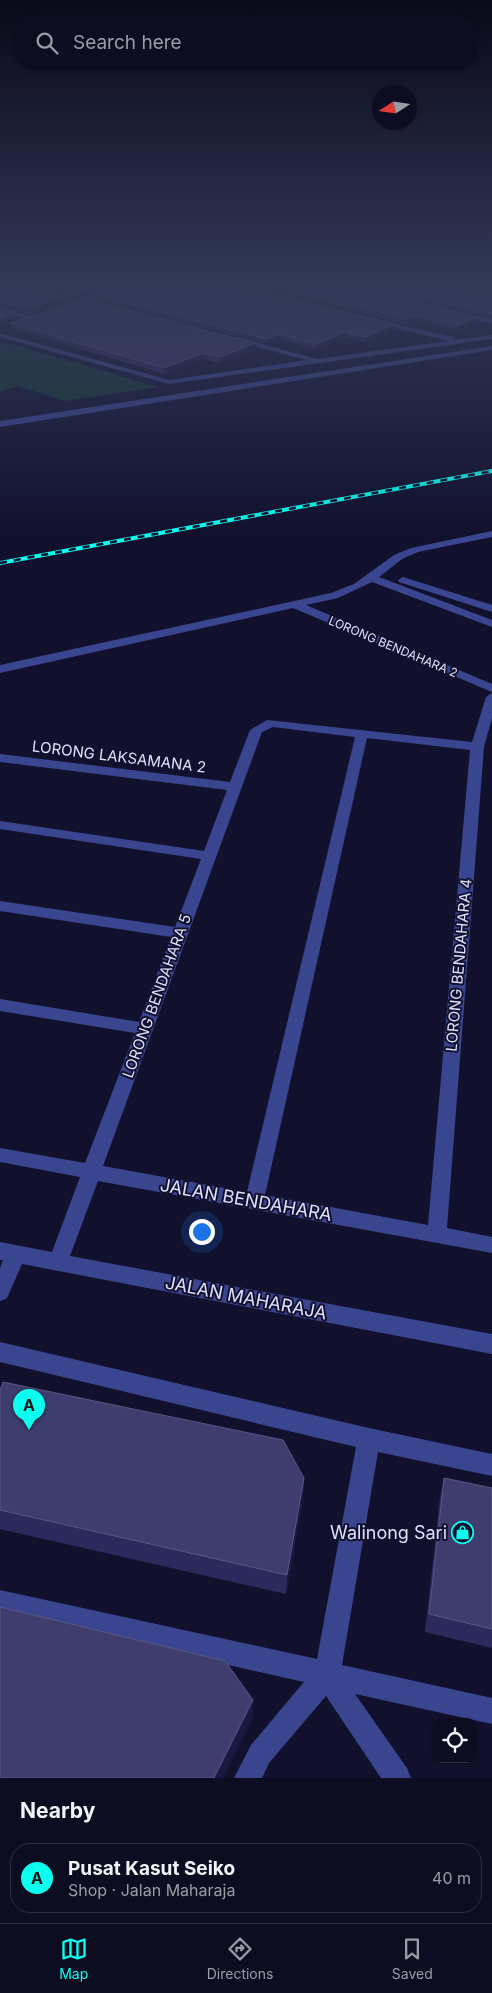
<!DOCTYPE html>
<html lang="en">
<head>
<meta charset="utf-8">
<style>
  :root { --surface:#0d0d22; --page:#1b1b2f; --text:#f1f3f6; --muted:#9a9ca5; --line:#2d2d40; --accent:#0affef }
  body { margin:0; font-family:Inter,sans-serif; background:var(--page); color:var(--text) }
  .controls { position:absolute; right:15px; bottom:15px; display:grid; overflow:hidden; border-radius:10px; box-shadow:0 1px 4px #0004 }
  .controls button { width:45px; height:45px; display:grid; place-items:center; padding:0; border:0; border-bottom:1px solid var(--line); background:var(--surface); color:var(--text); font:25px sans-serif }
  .compass { position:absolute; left:372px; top:85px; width:45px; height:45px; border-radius:50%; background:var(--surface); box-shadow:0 1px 4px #0004; rotate:258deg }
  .you { position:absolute; left:201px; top:1231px; width:18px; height:18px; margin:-12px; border:4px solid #fff; border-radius:50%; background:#1a73e8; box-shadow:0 0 0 8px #1a73e833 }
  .badge { display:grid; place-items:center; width:32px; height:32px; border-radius:50%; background:var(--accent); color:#111; font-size:16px; font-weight:700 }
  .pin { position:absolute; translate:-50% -41px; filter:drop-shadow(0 1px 2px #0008) }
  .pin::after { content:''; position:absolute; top:26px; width:18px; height:15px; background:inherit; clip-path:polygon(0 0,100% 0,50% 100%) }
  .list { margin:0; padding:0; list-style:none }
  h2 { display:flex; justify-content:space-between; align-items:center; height:65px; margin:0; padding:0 20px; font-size:21px }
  h2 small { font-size:16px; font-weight:400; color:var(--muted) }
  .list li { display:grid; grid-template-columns:32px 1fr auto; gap:15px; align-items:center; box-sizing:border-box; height:70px; margin:0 10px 10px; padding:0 10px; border:1px solid var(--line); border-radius:20px }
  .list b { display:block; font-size:19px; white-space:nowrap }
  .list p { margin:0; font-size:16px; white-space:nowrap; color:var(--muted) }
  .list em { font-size:16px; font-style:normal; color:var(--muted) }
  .icon { flex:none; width:28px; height:28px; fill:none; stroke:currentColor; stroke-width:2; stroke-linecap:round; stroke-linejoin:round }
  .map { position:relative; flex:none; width:492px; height:1778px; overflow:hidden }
  .search { position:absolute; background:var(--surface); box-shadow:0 1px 4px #0004; left:15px; right:15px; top:15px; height:55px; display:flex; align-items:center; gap:12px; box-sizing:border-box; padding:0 18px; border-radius:20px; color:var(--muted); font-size:19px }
  .sheet { height:145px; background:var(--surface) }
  nav { display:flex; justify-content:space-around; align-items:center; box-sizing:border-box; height:70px; border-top:1px solid var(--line); background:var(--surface); font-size:14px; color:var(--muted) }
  nav a { display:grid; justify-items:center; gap:2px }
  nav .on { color:var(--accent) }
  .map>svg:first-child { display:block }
</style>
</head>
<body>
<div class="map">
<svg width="492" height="1778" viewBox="0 0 492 1778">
  <rect width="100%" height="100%" fill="#11112e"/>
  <polygon fill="#133931" points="0,343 7,343 158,387 65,401 18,386 0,392"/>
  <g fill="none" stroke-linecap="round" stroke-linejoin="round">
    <g fill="#3a458f" fill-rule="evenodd">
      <polygon points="118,286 129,286 70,306 65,305"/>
      <polygon points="0,308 32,316 33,318 29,320 0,312"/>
      <polygon points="459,312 492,319 492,323 456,316"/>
      <polygon points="373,319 454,337 454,340 492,335 492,339 169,384 0,337 0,333 169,380 307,360 234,341 233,339 237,337 317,359 449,341 373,323"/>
      <polygon points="492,346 492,350 0,427 0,421"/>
      <polygon points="492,531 492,537 418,552 402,559 379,577 492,620 492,627 372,582 338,598 306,605 492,684 492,692 293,608 0,673 0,665 331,593 354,584 394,555 411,548"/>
      <polygon points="403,577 492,605 492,612 399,582 398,580"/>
      <path d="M492,693V718L484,747L447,1228L492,1237V1253L98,1181L70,1256L492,1334V1354L22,1264L7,1298L0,1301V1268L3,1260H0V1242L52,1252L80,1177L0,1162V1148L85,1163L135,1033L0,1011V999L139,1022L171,937L0,911V901L175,927L201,859L0,829V821L204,851L227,790L0,762V754L230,782L250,730L267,720L472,742L486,697ZM273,727L355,737L247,1192L103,1166L262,732ZM367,738L470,750L428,1225L265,1195Z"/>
      <polygon points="0,1342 369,1428 492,1454 492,1476 378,1452 342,1665 492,1698 492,1724 355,1694 407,1768 411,1778 381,1778 326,1696 269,1763 262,1778 234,1778 251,1745 304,1682 0,1614 0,1590 317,1659 356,1447 0,1362"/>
    </g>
    <defs>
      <polyline id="rail" points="0,563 492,471"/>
    </defs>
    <use href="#rail" stroke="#0affef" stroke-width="4"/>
    <use href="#rail" stroke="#11112e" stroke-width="2.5" stroke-dasharray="7" stroke-linecap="butt"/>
  </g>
  <g fill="#2b2a5c">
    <polygon points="0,286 64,302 29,314 0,307"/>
    <polygon points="33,286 112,286 77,298"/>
    <polygon points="251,286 352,286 477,321 458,330 415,321 408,324"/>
    <polygon points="355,286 455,286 492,295 492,319"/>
    <polygon points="464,286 492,286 492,293"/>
    <polygon points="97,295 395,329 365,342 346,337 314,349 280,339 267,344 97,300"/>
    <polygon points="10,323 256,343 256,349 220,363 203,359 164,374 11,328"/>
    <polygon points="0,1390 304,1478 303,1497 286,1594 0,1529"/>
    <polygon points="444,1478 492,1488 492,1648 425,1632 440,1497"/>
  </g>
  <g fill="#191842">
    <polygon points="98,286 112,286 77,298 77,293"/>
    <polygon points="63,297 64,302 29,314 28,309"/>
    <polygon points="15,313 16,318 0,324 0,319"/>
    <polygon points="416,316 415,321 408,324 408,319"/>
    <polygon points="478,317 477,321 458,330 458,325"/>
    <polygon points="395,324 395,329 365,342 366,337"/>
    <polygon points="346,332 346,337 314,349 315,344"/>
    <polygon points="280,334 280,339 267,344 267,339"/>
    <polygon points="256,343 256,349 220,363 220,357"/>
    <polygon points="203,353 203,359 164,374 164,368"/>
    <polygon points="304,1478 303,1497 286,1594 287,1575"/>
    <polygon points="253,1700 253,1717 223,1778 214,1778"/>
  </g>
  <g fill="#3f3d6e" stroke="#585784">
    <polygon points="0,286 23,286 63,297 28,309 0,302"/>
    <polygon points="50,286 98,286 77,293"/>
    <polygon points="121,286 242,286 395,324 366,337 346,332 315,344 280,334 267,339 97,295"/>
    <polygon points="271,286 352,286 478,317 458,325 416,316 408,319"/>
    <polygon points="375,286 455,286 492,295 492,314"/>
    <polygon points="484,286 492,286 492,288"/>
    <polygon points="84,299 256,343 220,357 203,353 164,368 10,323"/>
    <polygon points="0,309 15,313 0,319"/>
    <polygon points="3,1382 283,1440 304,1478 287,1575 0,1510 0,1390"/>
    <polygon points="444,1478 492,1488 492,1629 429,1614"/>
    <polygon points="0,1607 225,1661 253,1700 214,1778 0,1778"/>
  </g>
  <linearGradient id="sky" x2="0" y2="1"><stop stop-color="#090919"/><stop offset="0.53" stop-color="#323857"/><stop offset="1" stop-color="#323857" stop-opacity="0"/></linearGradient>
  <rect width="492" height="535" fill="url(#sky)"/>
  <defs>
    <symbol id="shop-ring" viewBox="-11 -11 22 22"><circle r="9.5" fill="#11112e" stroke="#0affef" stroke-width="1.5"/><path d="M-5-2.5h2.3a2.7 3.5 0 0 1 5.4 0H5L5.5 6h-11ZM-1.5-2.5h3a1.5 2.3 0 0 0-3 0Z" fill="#0affef"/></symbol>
  </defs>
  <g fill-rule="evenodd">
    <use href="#shop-ring" x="450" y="1520" width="25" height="25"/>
  </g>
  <g text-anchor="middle" stroke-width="4" stroke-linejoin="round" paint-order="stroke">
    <g font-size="12" fill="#dee0ff" stroke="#11112e">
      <text transform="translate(393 647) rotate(23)" y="4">LORONG BENDAHARA 2</text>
    </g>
    <g font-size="15" fill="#dee0ff" stroke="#11112e">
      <text transform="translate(119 757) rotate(7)" y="5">LORONG LAKSAMANA 2</text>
      <text transform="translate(459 965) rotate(-85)" y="5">LORONG BENDAHARA 4</text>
      <text transform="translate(157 996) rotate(-70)" y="5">LORONG BENDAHARA 5</text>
    </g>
    <g font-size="18" fill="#dee0ff" stroke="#11112e">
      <text transform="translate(246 1200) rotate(10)" y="6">JALAN BENDAHARA</text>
      <text transform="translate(246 1298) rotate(11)" y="6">JALAN MAHARAJA</text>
    </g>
    <g font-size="18" fill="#dee0ff" stroke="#11112e" text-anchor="end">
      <text x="447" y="1539">Walinong Sari</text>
    </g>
  </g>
</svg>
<div class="controls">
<button><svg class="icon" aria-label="locate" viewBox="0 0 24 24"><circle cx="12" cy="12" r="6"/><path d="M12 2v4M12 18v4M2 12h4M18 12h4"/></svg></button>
</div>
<svg class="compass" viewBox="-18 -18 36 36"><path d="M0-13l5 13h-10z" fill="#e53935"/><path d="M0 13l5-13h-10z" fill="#9a9ca5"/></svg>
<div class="you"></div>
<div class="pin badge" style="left:29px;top:1430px">A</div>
<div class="search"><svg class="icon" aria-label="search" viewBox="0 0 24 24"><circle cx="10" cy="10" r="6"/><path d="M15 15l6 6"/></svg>Search here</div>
</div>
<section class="sheet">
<h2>Nearby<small></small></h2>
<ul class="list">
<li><span class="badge">A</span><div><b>Pusat Kasut Seiko</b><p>Shop · Jalan Maharaja</p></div><em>40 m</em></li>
</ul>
</section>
<nav>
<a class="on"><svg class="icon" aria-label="map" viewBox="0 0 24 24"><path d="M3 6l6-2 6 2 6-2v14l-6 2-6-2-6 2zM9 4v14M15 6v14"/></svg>Map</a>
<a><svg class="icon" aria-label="directions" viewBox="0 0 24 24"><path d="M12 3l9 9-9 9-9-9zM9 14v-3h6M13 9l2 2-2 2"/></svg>Directions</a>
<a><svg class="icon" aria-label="saved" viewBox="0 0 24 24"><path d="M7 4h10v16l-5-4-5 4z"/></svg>Saved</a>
</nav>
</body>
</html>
